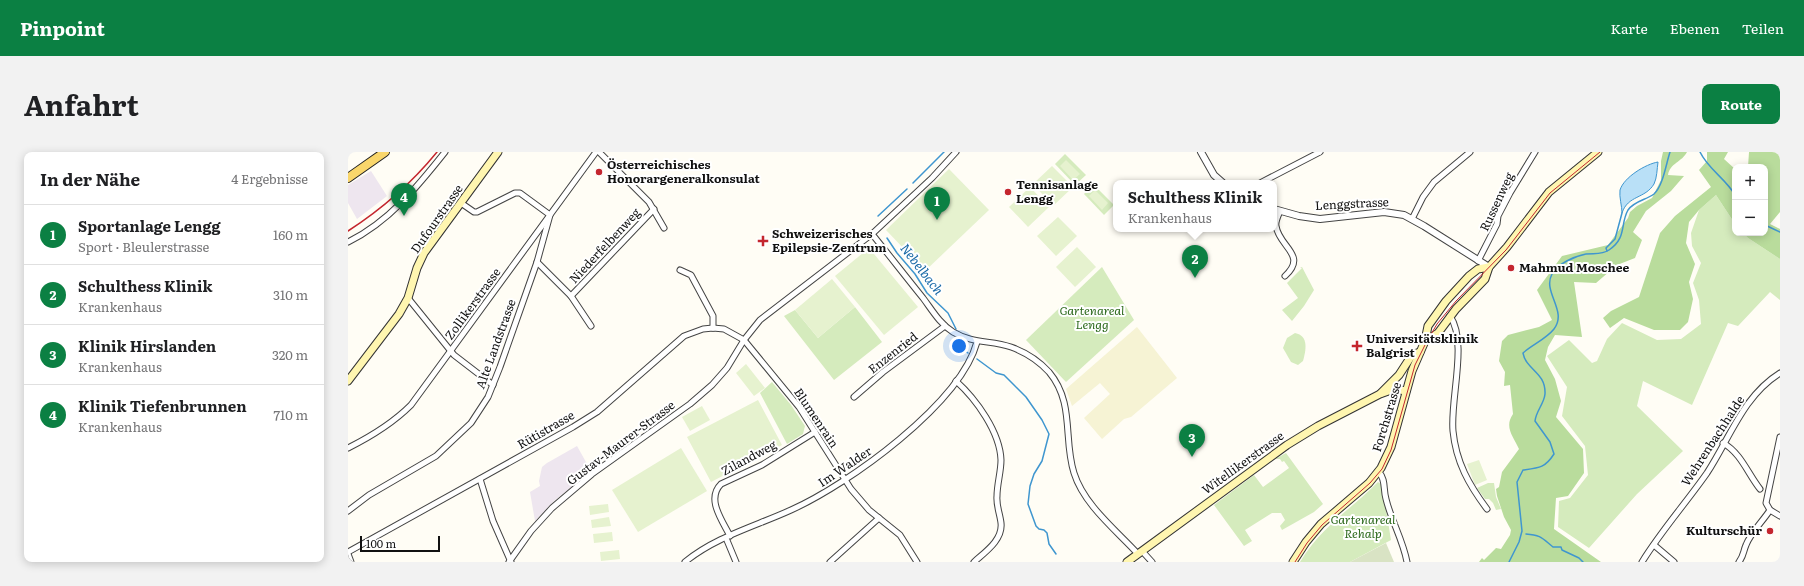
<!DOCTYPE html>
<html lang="de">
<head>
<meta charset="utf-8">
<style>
  :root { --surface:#fff; --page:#f2f2f2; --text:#202124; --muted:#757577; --line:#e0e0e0; --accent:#0b8043 }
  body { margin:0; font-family:Literata,serif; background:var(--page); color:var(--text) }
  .controls { position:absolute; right:12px; top:12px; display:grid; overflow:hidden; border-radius:8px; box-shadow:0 2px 10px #0003 }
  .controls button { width:36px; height:36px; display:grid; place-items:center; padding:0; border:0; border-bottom:1px solid var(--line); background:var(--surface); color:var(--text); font:20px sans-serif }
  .scale { position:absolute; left:12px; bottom:10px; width:80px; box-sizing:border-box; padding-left:4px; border:2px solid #111; border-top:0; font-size:11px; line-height:14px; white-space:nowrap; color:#111; -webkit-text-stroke:3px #fff; paint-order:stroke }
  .you { position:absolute; left:611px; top:194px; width:14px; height:14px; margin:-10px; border:3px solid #fff; border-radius:50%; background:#1a73e8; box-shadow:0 0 0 6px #1a73e833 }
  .badge { display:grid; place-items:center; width:26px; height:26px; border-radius:50%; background:var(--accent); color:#fff; font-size:13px; font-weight:700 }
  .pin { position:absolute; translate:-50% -33px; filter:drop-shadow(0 1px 2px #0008) }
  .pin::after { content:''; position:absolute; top:21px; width:14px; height:12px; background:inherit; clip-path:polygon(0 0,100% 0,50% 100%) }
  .popup { position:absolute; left:765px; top:28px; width:164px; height:52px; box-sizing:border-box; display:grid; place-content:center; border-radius:8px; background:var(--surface); filter:drop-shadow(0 1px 3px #0005); font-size:13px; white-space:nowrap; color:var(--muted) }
  .popup b { font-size:15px; color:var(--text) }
  .popup::after { content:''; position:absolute; left:50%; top:100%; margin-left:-8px; border:8px solid transparent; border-top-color:var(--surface) }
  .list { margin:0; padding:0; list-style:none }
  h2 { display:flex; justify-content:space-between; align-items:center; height:52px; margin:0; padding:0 16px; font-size:17px }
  h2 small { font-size:13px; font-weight:400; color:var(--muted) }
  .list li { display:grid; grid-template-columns:26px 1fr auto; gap:12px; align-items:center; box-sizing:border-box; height:60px; padding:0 16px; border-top:1px solid var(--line) }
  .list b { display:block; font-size:15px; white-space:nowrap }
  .list p { margin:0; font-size:13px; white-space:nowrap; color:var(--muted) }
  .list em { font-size:13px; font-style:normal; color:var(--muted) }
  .map { position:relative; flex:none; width:1432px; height:410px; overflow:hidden; border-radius:8px }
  header { display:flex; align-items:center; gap:24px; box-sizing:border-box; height:56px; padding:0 20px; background:var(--accent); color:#fff }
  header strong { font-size:19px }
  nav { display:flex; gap:22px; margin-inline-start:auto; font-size:14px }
  .intro { display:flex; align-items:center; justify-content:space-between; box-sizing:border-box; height:96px; padding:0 24px }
  h1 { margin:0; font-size:28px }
  .button { padding:10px 18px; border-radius:8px; background:var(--accent); color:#fff; font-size:14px; font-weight:700 }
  main { display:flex; gap:24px; padding:0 24px }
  aside { flex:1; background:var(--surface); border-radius:8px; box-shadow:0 2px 10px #0003 }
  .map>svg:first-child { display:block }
</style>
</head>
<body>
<header>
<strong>Pinpoint</strong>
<nav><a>Karte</a><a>Ebenen</a><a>Teilen</a></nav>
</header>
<div class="intro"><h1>Anfahrt</h1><a class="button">Route</a></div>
<main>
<aside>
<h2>In der Nähe<small>4 Ergebnisse</small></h2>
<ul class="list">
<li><span class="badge">1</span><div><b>Sportanlage Lengg</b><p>Sport · Bleulerstrasse</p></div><em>160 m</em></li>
<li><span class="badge">2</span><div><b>Schulthess Klinik</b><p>Krankenhaus</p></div><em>310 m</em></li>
<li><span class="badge">3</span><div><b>Klinik Hirslanden</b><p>Krankenhaus</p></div><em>320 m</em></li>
<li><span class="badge">4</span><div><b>Klinik Tiefenbrunnen</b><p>Krankenhaus</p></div><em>710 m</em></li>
</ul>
</aside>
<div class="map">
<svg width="1432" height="410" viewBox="0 0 1432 410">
  <rect width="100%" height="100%" fill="#fffdf5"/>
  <g fill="#eee6ef">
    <polygon points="23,19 39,44 9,67 0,51 0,33"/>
    <polygon points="229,294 243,319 206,349 187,369 182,340 192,334 191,329 194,315 199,311"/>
  </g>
  <polygon fill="#f6f3d4" points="789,175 829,226 783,265 776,267 754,287 736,266 762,242 752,231 724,254 718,237"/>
  <g fill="#d5ebbd">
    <polygon points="717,2 738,23 727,33 707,12"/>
    <polygon points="745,32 766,53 756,63 736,42"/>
    <polygon points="1368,43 1387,72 1387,81 1395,81 1400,86 1432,107 1432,148 1422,140 1390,174 1380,171 1344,253 1295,229 1289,254 1335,299 1289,342 1241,396 1210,375 1211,349 1222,346 1240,323 1237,294 1214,264 1219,235 1199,204 1221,188 1244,211 1249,209 1259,187 1274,171 1309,188 1333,187 1353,172 1351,148 1345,131 1353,111 1344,94 1343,81 1351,58"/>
    <polygon points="754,115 786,168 718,230 678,188"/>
    <polygon points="952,115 954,115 966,138 956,154 944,169 934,158 950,146 939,131 954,116"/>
    <polygon points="507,155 534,190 486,228 436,164 447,158 470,186"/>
    <path d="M947,181C961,184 958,198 955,209L950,213L943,210L935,196L939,186Z"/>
    <polygon points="424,230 443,253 457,274 455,282 439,292 412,241"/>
    <polygon points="938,301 975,352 966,360 934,378 932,374 937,368 933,361 924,361 897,378 904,389 896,394 866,353 906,323 915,335 941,316 936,309 934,310 932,307 927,307"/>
    <path d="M1030,330L1034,333L1043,388L1002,410H952C974,374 1002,358 1030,330Z"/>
    <polygon points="1140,331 1146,331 1148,345 1153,357 1148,358 1145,351 1141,347 1137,347 1129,336"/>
  </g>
  <g fill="#b9dc9c">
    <path d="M1315,0H1339C1334,10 1322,11 1320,23L1336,24L1323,39L1298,59L1285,80L1294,88L1287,106L1269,113L1248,131L1226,130L1234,185L1207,183L1200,195L1197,208L1207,227L1213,249L1208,265L1235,297L1236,321L1220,344L1208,346L1206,377L1253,410H1131L1134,406L1136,408L1148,396L1153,397L1162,383L1163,378L1156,365L1149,344L1148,337L1151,335L1154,320L1171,297C1165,284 1156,275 1165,262L1162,233L1156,234L1157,220L1151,209L1154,189L1160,183L1191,175L1204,168L1189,138L1214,104L1260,93L1280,66L1282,60L1289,54L1304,46L1313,28V9Z"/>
    <polygon points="1359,0 1380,0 1376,7 1387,17 1387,72 1368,43 1351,58 1341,70 1338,91 1347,112 1341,130 1345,147 1340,170 1332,178 1306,178 1276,166 1262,176 1255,166 1263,159 1291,145 1312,81 1327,64 1363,35 1351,18 1359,9"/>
    <polygon points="1401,0 1432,0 1432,60 1422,72 1432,77 1432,107 1400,86 1395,81 1417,81 1417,15 1400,15"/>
  </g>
  <polygon fill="#d9e3c4" points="1038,391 1046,410 1002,410"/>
  <g fill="#e6f2cf">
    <polygon points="718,8 732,22 725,28 712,14"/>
    <polygon points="704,14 725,35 705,54 685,32"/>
    <polygon points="601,17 641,58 577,119 538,78"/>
    <polygon points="682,35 701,55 680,75 661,55"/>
    <polygon points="747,38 760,51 754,58 741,44"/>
    <polygon points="710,65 729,84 708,104 689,84"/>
    <polygon points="729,95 748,115 727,135 708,115"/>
    <polygon points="521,96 570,155 536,183 487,124"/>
    <polygon points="484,127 507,155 470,186 447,158"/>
    <polygon points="398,212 417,236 406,244 388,221"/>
    <polygon points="410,248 434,293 363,330 339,285"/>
    <polygon points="354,254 362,268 342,279 334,265"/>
    <polygon points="333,296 359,339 290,380 264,338"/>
    <polygon points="1131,308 1139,328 1127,333 1119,312"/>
    <polygon points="260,352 261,360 242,363 241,354"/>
    <polygon points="261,365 263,374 244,376 243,368"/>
    <polygon points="264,380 265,389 246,391 245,382"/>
    <polygon points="271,398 272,407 253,409 252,400"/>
  </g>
  <path fill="#b9e0f7" stroke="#3f96cf" d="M1310,10C1309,17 1309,26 1306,32C1297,47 1280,43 1274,61C1274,54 1271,45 1272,38C1276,25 1298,12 1310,10Z"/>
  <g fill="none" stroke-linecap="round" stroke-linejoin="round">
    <g stroke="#3f96cf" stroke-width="1.5">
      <path d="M1352,0C1360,17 1378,27 1387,43"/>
      <polyline points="565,31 596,0"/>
      <polyline points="530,64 559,37"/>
      <polyline points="1417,73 1432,80"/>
      <polyline points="539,86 549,101 567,122 579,141 600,161 608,177"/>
      <polyline points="1259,99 1258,96 1267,87 1274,61"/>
      <polyline points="611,189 614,197 620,201"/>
      <polyline points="629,207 648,221 656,223 678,245 694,268 701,282 694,309 686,322 682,334 680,352 688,374 691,377 696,378 699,381 701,392 708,402"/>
      <path d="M1178,382C1193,383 1194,386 1205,395H1213L1214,398L1231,406L1235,410"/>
      <path d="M1161,410L1171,390L1174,379L1169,330L1175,318C1191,316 1197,316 1206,302L1202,290L1187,269C1188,259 1196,252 1197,242C1198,220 1178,218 1175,201C1184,193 1198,187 1206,177C1220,159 1194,140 1204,122C1209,112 1227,104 1238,102C1246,101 1254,103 1261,98C1279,86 1272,72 1280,58C1286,49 1298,48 1306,42C1315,34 1318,12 1322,0"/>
    </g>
    <defs>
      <g id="minor">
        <polyline points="251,0 301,50 316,76"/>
        <polyline points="912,31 972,0"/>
        <path d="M932,59C930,64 927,70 928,74C931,95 960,103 937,124"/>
        <polyline points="1064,67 1075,45 1086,30 1122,0"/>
        <path d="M524,82C541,103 558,125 575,146C584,158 592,172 605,180C625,192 643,188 663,195C677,200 691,209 701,220C727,251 715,287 726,321C736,353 768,378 790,402"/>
        <path d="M0,90C41,70 70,34 97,0"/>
        <polyline points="1130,109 1149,72 1150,64 1162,41 1187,0"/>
        <polyline points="189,110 223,144 243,174"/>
        <polyline points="332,118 343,123 365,164 365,176"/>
        <polyline points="223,144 306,57"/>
        <polyline points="60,146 106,203 145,233"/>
        <path d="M1102,164C1120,190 1102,247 1105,279C1108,310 1121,333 1139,357"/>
        <path d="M608,229C628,247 652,280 653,308C653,320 649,332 649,344C648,353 652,362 653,371C655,388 637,400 626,410"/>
        <polyline points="506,245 535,220 597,174"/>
        <polyline points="1432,285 1418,351 1422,358 1432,364"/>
        <path d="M1375,291C1393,301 1400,322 1412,337"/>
        <path d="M0,296C24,284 44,272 63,253L248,0"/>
        <path d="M1031,320C1038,328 1035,337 1038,347C1043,368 1055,388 1059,410"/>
        <polyline points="132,327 145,369 163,410"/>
        <polyline points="0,359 21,343 88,304 123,271 140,245 152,215 189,110 202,63 172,41 167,41 129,60 126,60 113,51"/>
        <path d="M382,384C374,368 358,347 373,332L414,313L467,280"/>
        <polyline points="378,386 388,410"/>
        <polyline points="1306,393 1326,410"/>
        <polyline points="794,399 804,410"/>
        <polyline points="0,400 225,275 249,260 336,184 355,177 365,176 376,177 396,188 451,255 503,337 521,358 552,383 569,410"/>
        <polyline points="0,402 3,410"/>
        <polyline points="161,410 183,379 204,356 244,322 342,252 364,233 379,216 396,188 412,168 524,82 584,26 608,0"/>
        <path d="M337,410C367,385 408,374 443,358C501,332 612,252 629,190"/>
        <polyline points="482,410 531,366"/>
        <path d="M1294,410C1313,379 1338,351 1359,321C1382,286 1395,244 1432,221"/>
        <path d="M1391,410C1396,403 1395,400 1398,393C1403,380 1415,369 1422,358"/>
      </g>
      <g id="tertiary">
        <polyline points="853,0 866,23 875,31"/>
        <polyline points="926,57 951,64 972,67 1036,60 1056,63 1076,74 1141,115"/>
      </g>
      <g id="secondary">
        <polyline points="1077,189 1090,181 1108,157 1137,127 1141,115 1159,95 1201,40 1250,0"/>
        <polyline points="0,229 51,162 60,146 69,116 76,101 150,0"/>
        <polyline points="1033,241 1051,223 1064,203 1072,200"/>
        <polyline points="779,410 939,293 970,274 1032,242 1046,237 1058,239"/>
        <polyline points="945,410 958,390 973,372 1021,331 1033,316 1043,295 1064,219 1077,189 1080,174 1098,149 1121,124 1130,117 1141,115"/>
      </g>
      <polyline id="primary" points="0,26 37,0"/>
    </defs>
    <use href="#minor" stroke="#444" stroke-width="7"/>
    <use href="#tertiary" stroke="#444" stroke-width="8"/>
    <use href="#secondary" stroke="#333" stroke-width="9"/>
    <use href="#primary" stroke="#222" stroke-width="10"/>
    <use href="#minor" stroke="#fff" stroke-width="5"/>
    <use href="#tertiary" stroke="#fff" stroke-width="6"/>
    <use href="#secondary" stroke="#fff6b0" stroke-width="7"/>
    <use href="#primary" stroke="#f9d66b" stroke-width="8"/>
    <polyline stroke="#c4262e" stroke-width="1" points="947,410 959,391 974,373 1022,331 1034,317 1043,298 1067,213 1078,191 1089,172 1108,149 1158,98 1202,41 1252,0"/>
    <path stroke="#c4262e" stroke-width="1.5" d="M0,79C34,57 63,32 89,0"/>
  </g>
  <g fill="#c4262e" stroke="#fff" stroke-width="1.5">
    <circle cx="251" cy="20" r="4"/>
    <circle cx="660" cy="40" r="4"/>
    <path d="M413 83h4v4h4v4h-4v4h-4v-4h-4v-4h4z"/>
    <circle cx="1163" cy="116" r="4"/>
    <path d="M1007 188h4v4h4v4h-4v4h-4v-4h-4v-4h4z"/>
    <circle cx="1422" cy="379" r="4"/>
  </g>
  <g text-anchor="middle" stroke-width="4" stroke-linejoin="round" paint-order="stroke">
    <g font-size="12" font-weight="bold" fill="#111" stroke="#fff" text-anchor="start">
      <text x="259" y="17">Österreichisches<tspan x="259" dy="14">Honorargeneralkonsulat</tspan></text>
      <text x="668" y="37">Tennisanlage<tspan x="668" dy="14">Lengg</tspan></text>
      <text x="424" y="86">Schweizerisches<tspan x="424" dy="14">Epilepsie-Zentrum</tspan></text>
      <text x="1171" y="120">Mahmud Moschee</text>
      <text x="1018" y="191">Universitätsklinik<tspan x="1018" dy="14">Balgrist</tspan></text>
      <text x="1414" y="383" text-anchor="end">Kulturschür</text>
    </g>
    <g font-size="12" fill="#111" stroke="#fff">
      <text transform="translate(1149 50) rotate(-65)" y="4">Russenweg</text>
      <text transform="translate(1004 52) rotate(-3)" y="4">Lenggstrasse</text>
      <text transform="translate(89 67) rotate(-55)" y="4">Dufourstrasse</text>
      <text transform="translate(257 94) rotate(-47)" y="4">Niederfelbenweg</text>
      <text transform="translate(125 152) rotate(-54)" y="4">Zollikerstrasse</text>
      <text transform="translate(148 192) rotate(-70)" y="4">Alte Landstrasse</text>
      <text transform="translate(545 201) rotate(-38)" y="4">Enzenried</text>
      <text transform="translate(1039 265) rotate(-73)" y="4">Forchstrasse</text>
      <text transform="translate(468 266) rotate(56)" y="4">Blumenrain</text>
      <text transform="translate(198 278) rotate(-30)" y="4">Rütistrasse</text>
      <text transform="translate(1365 289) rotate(-57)" y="4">Wehrenbachhalde</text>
      <text transform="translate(273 291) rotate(-37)" y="4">Gustav-Maurer-Strasse</text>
      <text transform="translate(401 306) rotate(-28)" y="4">Zilandweg</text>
      <text transform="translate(895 311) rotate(-36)" y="4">Witellikerstrasse</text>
      <text transform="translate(497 315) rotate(-34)" y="4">Im Walder</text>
    </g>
    <g font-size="12" font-style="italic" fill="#2f6b1f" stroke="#fff">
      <text x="744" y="163">Gartenareal<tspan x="744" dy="14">Lengg</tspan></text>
      <text x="1015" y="372">Gartenareal<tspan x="1015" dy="14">Rehalp</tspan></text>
    </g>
    <g font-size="13" font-style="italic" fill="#1768a6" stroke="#fff">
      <text transform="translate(574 117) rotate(52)" y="5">Nebelbach</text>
    </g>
  </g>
</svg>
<div class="controls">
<button>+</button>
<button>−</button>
</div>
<div class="scale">100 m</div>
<div class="you"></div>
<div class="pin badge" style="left:589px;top:68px">1</div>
<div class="pin badge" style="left:847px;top:126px">2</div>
<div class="popup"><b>Schulthess Klinik</b>Krankenhaus</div>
<div class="pin badge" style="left:844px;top:305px">3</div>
<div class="pin badge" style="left:56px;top:64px">4</div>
</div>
</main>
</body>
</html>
